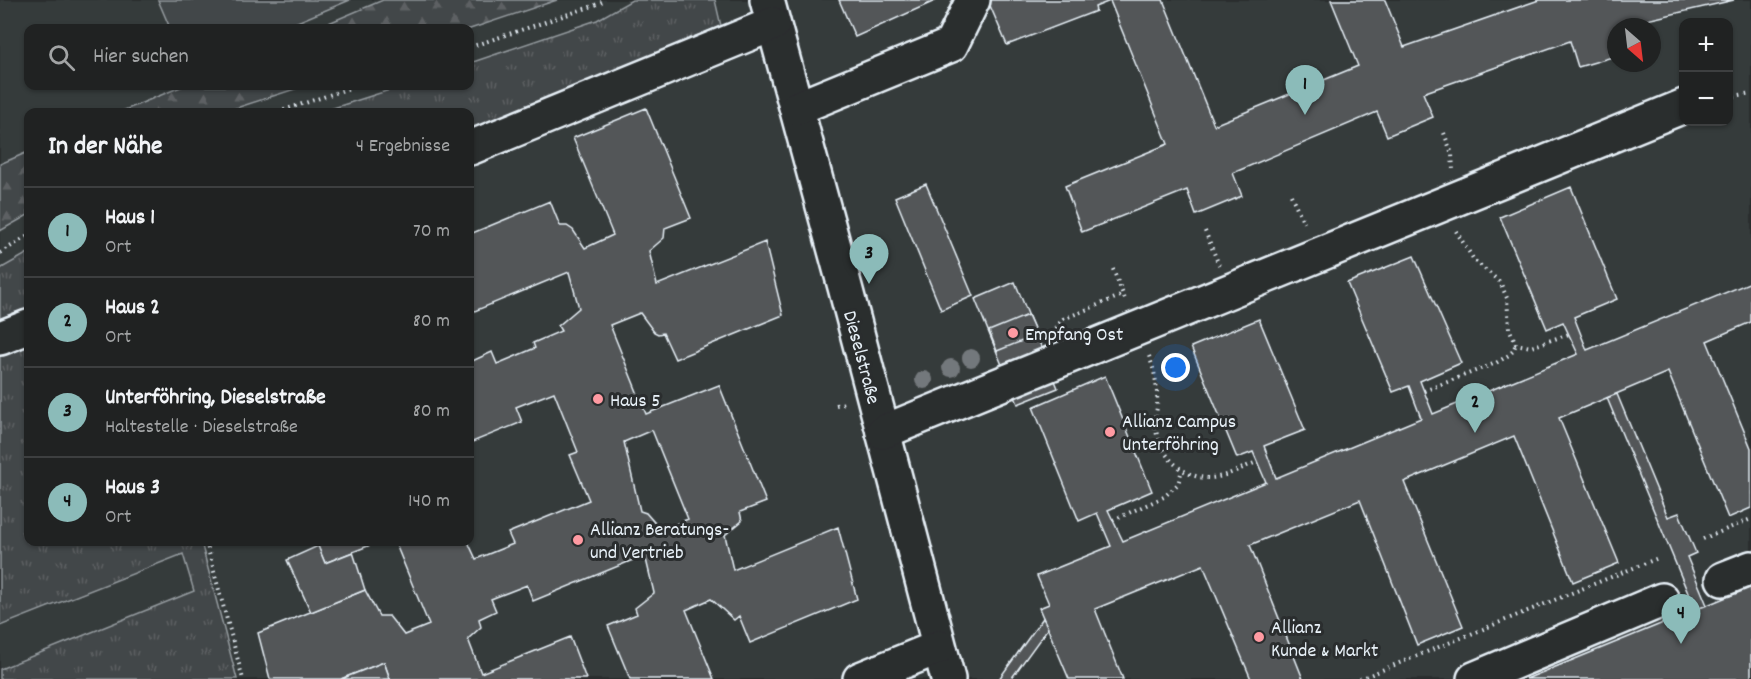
<!DOCTYPE html>
<html lang="de">
<head>
<meta charset="utf-8">
<style>
  :root { --surface:#202222; --page:#2d2f2f; --text:#f1f3f6; --muted:#a2a4a5; --line:#3d3f40; --accent:#8bbbb9 }
  body { margin:0; font-family:Dekko,sans-serif; background:var(--page); color:var(--text) }
  .controls { position:absolute; right:18px; top:18px; display:grid; overflow:hidden; border-radius:12px; box-shadow:0 2px 4px #0004 }
  .controls button { width:54px; height:54px; display:grid; place-items:center; padding:0; border:0; border-bottom:2px solid var(--line); background:var(--surface); color:var(--text); font:30px sans-serif }
  .compass { position:absolute; left:1607px; top:18px; width:54px; height:54px; border-radius:50%; background:var(--surface); box-shadow:0 2px 4px #0004; rotate:152deg }
  .you { position:absolute; left:1176px; top:368px; width:21px; height:21px; margin:-15px; border:4px solid #fff; border-radius:50%; background:#1a73e8; box-shadow:0 0 0 9px #1a73e833 }
  .badge { display:grid; place-items:center; width:39px; height:39px; border-radius:50%; background:var(--accent); color:#111; font-size:20px; font-weight:700 }
  .pin { position:absolute; translate:-50% -50px; filter:drop-shadow(0 2px 3px #0008) }
  .pin::after { content:''; position:absolute; top:32px; width:21px; height:18px; background:inherit; clip-path:polygon(0 0,100% 0,50% 100%) }
  .list { margin:0; padding:0; list-style:none }
  h2 { display:flex; justify-content:space-between; align-items:center; height:78px; margin:0; padding:0 24px; font-size:26px }
  h2 small { font-size:20px; font-weight:400; color:var(--muted) }
  .list li { display:grid; grid-template-columns:39px 1fr auto; gap:18px; align-items:center; box-sizing:border-box; height:90px; padding:0 24px; border-top:2px solid var(--line) }
  .list b { display:block; font-size:22px; white-space:nowrap }
  .list p { margin:0; font-size:20px; white-space:nowrap; color:var(--muted) }
  .list em { font-size:20px; font-style:normal; color:var(--muted) }
  .icon { flex:none; width:33px; height:33px; fill:none; stroke:currentColor; stroke-width:2; stroke-linecap:round; stroke-linejoin:round }
  .map { position:relative; flex:none; width:1751px; height:679px; overflow:hidden }
  .search { position:absolute; background:var(--surface); box-shadow:0 2px 4px #0004; left:24px; top:24px; width:450px; height:66px; display:flex; align-items:center; gap:15px; box-sizing:border-box; padding:0 21px; border-radius:12px; color:var(--muted); font-size:22px }
  .panel { position:absolute; background:var(--surface); box-shadow:0 2px 4px #0004; left:24px; top:108px; width:450px; height:438px; border-radius:12px }
  .map>svg:first-child { display:block }
</style>
</head>
<body>
<div class="map">
<svg width="1751" height="679" viewBox="0 0 1751 679">
  <defs>
    <pattern id="grass-tufts" width="24" height="20" patternUnits="userSpaceOnUse" patternTransform="scale(1.5)"><rect width="24" height="20" fill="#424648"/><path d="M3 7l-1-3M5 7V3M7 7l1-3M15 17l-1-3M17 17v-4M19 17l1-3" fill="none" stroke="#5d6163"/></pattern>
    <pattern id="forest-firs" width="22" height="20" patternUnits="userSpaceOnUse" patternTransform="scale(1.5)"><rect width="22" height="20" fill="#424648"/><path d="M5 1l3.5 6h-7zM16 11l3.5 6h-7z" fill="#5d6163"/></pattern>
  </defs>
  <rect width="100%" height="100%" fill="#2a2d2e"/>
  <filter id="ink" filterUnits="userSpaceOnUse"><feTurbulence type="fractalNoise" baseFrequency=".0167" numOctaves="2"/><feDisplacementMap in="SourceGraphic" scale="12" xChannelSelector="R" yChannelSelector="G"/><feConvolveMatrix kernelMatrix="1 2 1 2 8 2 1 2 1" color-interpolation-filters="sRGB"/></filter>
  <g filter="url(#ink)">
    <path fill="#363a3b" fill-rule="evenodd" d="M0,0H1751V679H0ZM1684,22H1728V122H1684ZM1616,27H1652V63H1616ZM28,28H470V86H28ZM28,112H470V542H28Z"/>
    <g fill="url(#grass-tufts)" stroke="#959ca0" stroke-width="1.5">
      <polygon points="632,0 715,0 721,26 470,130 470,112 321,112 402,86 470,86 470,63 597,20"/>
      <polygon points="28,253 28,312 0,323 0,269"/>
      <polygon points="28,336 28,542 201,542 237,679 0,679 0,669 194,591 183,554 0,626 0,348"/>
    </g>
    <g fill="url(#forest-firs)" stroke="#959ca0" stroke-width="1.5">
      <polygon points="383,0 557,0 470,29 317,28"/>
      <polygon points="183,86 304,86 224,112 120,112"/>
      <polygon points="28,152 28,215 0,231 0,164"/>
    </g>
    <polygon fill="#424648" stroke="#959ca0" stroke-width="1.5" points="158,0 350,0 283,28 170,28"/>
    <g fill="#535759" stroke="#e8f1f8" stroke-width="1.5" fill-rule="evenodd">
      <polygon points="839,0 937,0 855,37"/>
      <polygon points="991,0 1163,0 1214,125 1358,66 1331,0 1385,0 1404,47 1539,0 1734,0 1616,27 1616,56 1578,67 1570,41 1423,93 1433,117 1387,136 1377,112 1233,173 1242,196 1196,215 1187,190 1082,232 1065,186 1168,144 1110,1 1095,7 1096,11 1007,45 988,1"/>
      <path d="M646,108L691,218L665,228L664,238L649,251L657,285L765,242L783,315L675,359L663,333L658,334L654,332L640,313L610,325L646,414L719,385L766,502L740,512L742,521L725,535L733,570L838,527L857,599L750,643L739,616L734,620L711,599L686,610L714,679H630L608,626L637,614L635,608L654,593L645,555L533,601L527,585L491,599L496,611L479,619L481,627L468,639L481,673L570,637L586,679H390L384,662L341,679H270L258,633L365,590L379,616H389L404,635L429,625L395,542H468L476,559L513,544L508,533L589,500L570,455L578,452L554,392L516,407L522,422L470,443V362L492,352L497,364L535,348L533,343L561,331L558,326L579,308L569,272L470,313V234L550,201L560,226H567L573,230L585,248L613,235L573,138ZM652,430L688,519L661,530L646,513L640,511L624,442Z"/>
      <polygon points="926,184 973,296 941,310 895,197"/>
      <polygon points="1571,187 1617,299 1574,317 1587,350 1751,282 1751,322 1707,341 1751,448 1751,508 1728,518 1668,372 1559,418 1619,563 1573,582 1514,436 1404,482 1463,626 1417,645 1360,500 1250,545 1303,679 1251,679 1203,565 1095,609 1123,679 1069,679 1039,608 1049,604 1037,576 1111,546 1097,513 1079,521 1033,407 1105,376 1152,491 1108,510 1123,541 1266,482 1253,452 1237,458 1191,347 1259,319 1305,430 1264,446 1276,478 1421,418 1409,386 1393,392 1347,283 1414,256 1461,363 1420,381 1433,414 1578,354 1563,322 1547,329 1500,217"/>
      <polygon points="1015,282 1058,388 1018,404 975,299"/>
      <polygon points="1028,315 1037,335 997,351 989,331"/>
      <polygon points="1617,394 1668,517 1679,513 1696,553 1687,557 1707,605 1695,610 1607,398"/>
      <polygon points="316,542 378,542 325,563"/>
      <polygon points="318,546 325,563 353,552 365,590 311,612 287,560"/>
      <polygon points="1751,587 1751,679 1526,679 1695,610"/>
      <polygon points="1043,618 1048,628 1011,679 999,679"/>
      <polygon points="384,662 390,679 341,679"/>
    </g>
    <g fill="none" stroke-linecap="round" stroke-linejoin="round">
      <defs>
        <g id="minor">
          <polyline points="767,0 845,287 948,679"/>
          <polyline points="797,108 951,45 973,0"/>
          <polyline points="470,148 773,24"/>
          <polyline points="0,338 28,327"/>
          <polyline points="883,432 1684,106"/>
          <polyline points="1723,579 1751,568"/>
          <polyline points="860,679 939,647"/>
          <polyline points="1474,679 1662,600"/>
        </g>
      </defs>
      <use href="#minor" stroke="#e8f1f8" stroke-width="38"/>
      <g stroke="#e8f1f8" stroke-width="4" stroke-dasharray="1.5 4.5" stroke-linecap="butt">
        <polyline points="470,47 593,6 606,0"/>
        <polyline points="1728,97 1751,93"/>
        <polyline points="278,112 356,86"/>
        <polyline points="1444,133 1452,154 1453,170"/>
        <polyline points="1291,195 1304,223"/>
        <polyline points="1205,231 1219,265"/>
        <polyline points="1456,231 1474,260 1500,282 1507,298 1509,328 1516,344 1531,347 1569,334"/>
        <polyline points="0,253 28,236"/>
        <polyline points="1113,269 1126,302"/>
        <polyline points="1055,328 1063,319 1123,295"/>
        <path d="M1149,356C1155,371 1158,389 1157,406C1157,410 1155,415 1155,420C1155,449 1179,478 1209,478C1225,478 1243,467 1257,462"/>
        <polyline points="1424,391 1496,363 1509,355 1513,351 1516,344"/>
        <polyline points="836,405 846,403"/>
        <polyline points="1113,520 1164,497 1178,484 1182,470"/>
        <polyline points="1703,539 1751,519"/>
        <polyline points="206,542 243,679"/>
        <polyline points="1360,679 1658,558"/>
      </g>
      <use href="#minor" stroke="#2a2d2e" stroke-width="33"/>
    </g>
    <g fill="#73787b">
      <circle cx="971" cy="358" r="9"/>
      <circle cx="951" cy="368" r="9"/>
      <circle cx="924" cy="380" r="9"/>
    </g>
  </g>
  <g fill="#ff9aa2" stroke="#2a2d2e" stroke-width="2">
    <circle cx="1013" cy="333" r="6"/>
    <circle cx="598" cy="399" r="6"/>
    <circle cx="1110" cy="432" r="6"/>
    <circle cx="578" cy="540" r="6"/>
    <circle cx="1259" cy="637" r="6"/>
  </g>
  <g text-anchor="middle" stroke-width="6" stroke-linejoin="round" paint-order="stroke">
    <g font-size="20" fill="#e8f1f8" stroke="#2a2d2e" text-anchor="start">
      <text x="1025" y="340">Empfang Ost</text>
      <text x="610" y="406">Haus 5</text>
      <text x="1122" y="427">Allianz Campus<tspan x="1122" dy="23">Unterföhring</tspan></text>
      <text x="590" y="535">Allianz Beratungs-<tspan x="590" dy="23">und Vertrieb</tspan></text>
      <text x="1271" y="633">Allianz<tspan x="1271" dy="23">Kunde &amp; Markt</tspan></text>
    </g>
    <g font-size="20" fill="#e8f1f8" stroke="#2a2d2e">
      <text transform="translate(863 357) rotate(75)" y="7">Dieselstraße</text>
    </g>
  </g>
</svg>
<div class="controls">
<button>+</button>
<button>−</button>
</div>
<svg class="compass" viewBox="-18 -18 36 36"><path d="M0-13l5 13h-10z" fill="#e53935"/><path d="M0 13l5-13h-10z" fill="#a2a4a5"/></svg>
<div class="you"></div>
<div class="pin badge" style="left:1305px;top:115px">1</div>
<div class="pin badge" style="left:1475px;top:433px">2</div>
<div class="pin badge" style="left:869px;top:284px">3</div>
<div class="pin badge" style="left:1681px;top:644px">4</div>
<div class="search"><svg class="icon" aria-label="search" viewBox="0 0 24 24"><circle cx="10" cy="10" r="6"/><path d="M15 15l6 6"/></svg>Hier suchen</div>
<section class="panel">
<h2>In der Nähe<small>4 Ergebnisse</small></h2>
<ul class="list">
<li><span class="badge">1</span><div><b>Haus 1</b><p>Ort</p></div><em>70 m</em></li>
<li><span class="badge">2</span><div><b>Haus 2</b><p>Ort</p></div><em>80 m</em></li>
<li><span class="badge">3</span><div><b>Unterföhring, Dieselstraße</b><p>Haltestelle · Dieselstraße</p></div><em>80 m</em></li>
<li><span class="badge">4</span><div><b>Haus 3</b><p>Ort</p></div><em>140 m</em></li>
</ul>
</section>
</div>
</body>
</html>
